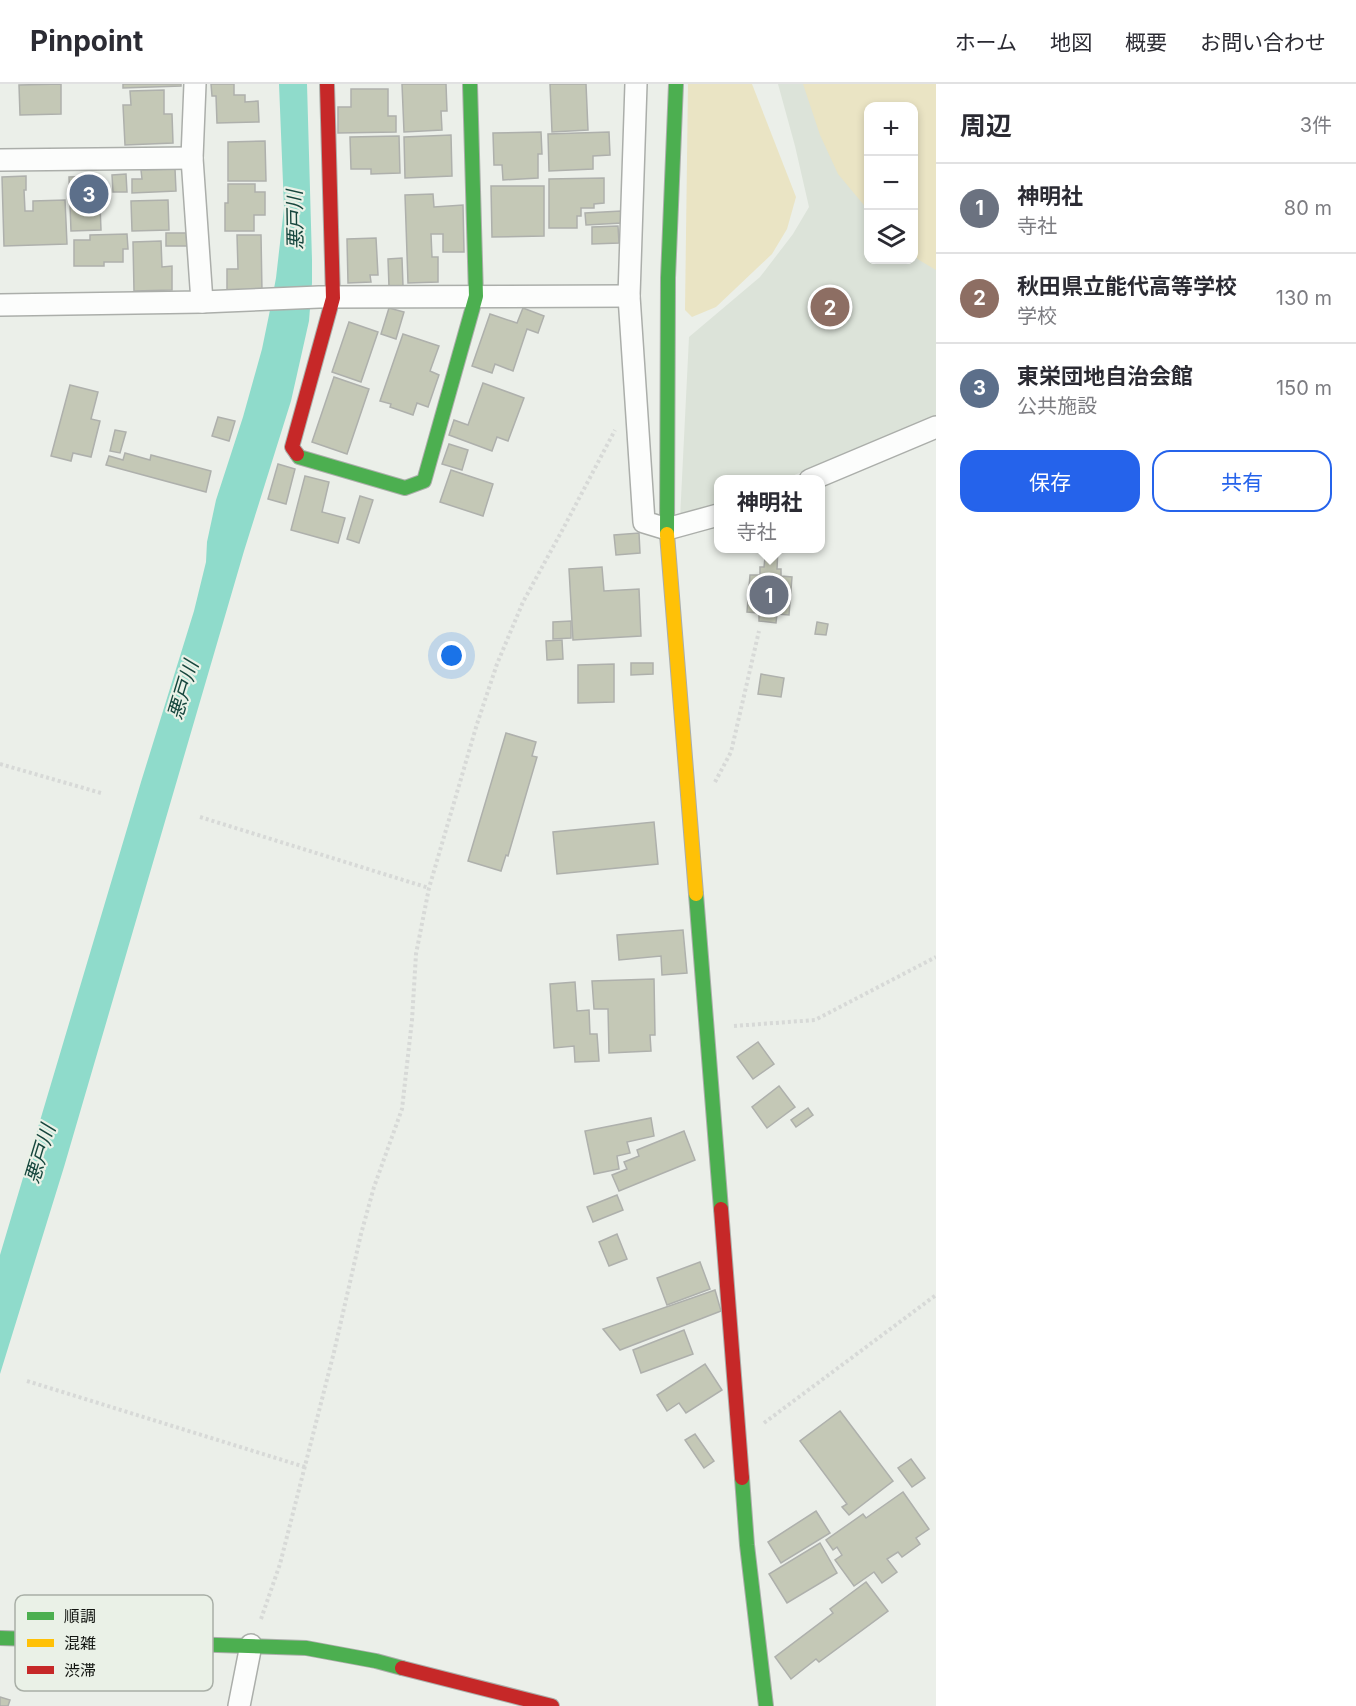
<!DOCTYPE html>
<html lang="ja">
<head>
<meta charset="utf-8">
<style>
  :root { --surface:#fff; --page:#f7f7f7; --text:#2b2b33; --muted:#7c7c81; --line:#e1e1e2; --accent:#2563eb }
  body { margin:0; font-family:Inter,"Noto Sans JP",sans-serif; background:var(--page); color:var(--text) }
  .controls { position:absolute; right:18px; top:18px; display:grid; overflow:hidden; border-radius:12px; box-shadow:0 3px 9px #0003 }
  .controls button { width:54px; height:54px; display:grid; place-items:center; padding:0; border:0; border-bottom:2px solid var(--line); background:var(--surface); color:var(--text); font:30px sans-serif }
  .you { position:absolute; left:452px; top:572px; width:21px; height:21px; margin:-15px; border:4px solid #fff; border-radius:50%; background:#1a73e8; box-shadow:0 0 0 9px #1a73e833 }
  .badge { display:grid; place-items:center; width:39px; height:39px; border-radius:50%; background:var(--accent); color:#fff; font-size:20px; font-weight:700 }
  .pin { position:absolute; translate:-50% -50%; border:3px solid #fff; box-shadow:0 2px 6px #0006 }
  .popup { position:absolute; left:714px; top:391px; width:111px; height:78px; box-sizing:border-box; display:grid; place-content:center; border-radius:12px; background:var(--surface); filter:drop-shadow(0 2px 4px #0005); font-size:20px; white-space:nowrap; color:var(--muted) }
  .popup b { font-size:22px; color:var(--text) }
  .popup::after { content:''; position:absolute; left:50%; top:100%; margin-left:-12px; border:12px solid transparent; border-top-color:var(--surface) }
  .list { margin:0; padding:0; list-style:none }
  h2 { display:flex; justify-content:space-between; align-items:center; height:78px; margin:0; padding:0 24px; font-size:26px }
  h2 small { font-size:20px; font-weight:400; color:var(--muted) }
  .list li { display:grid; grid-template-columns:39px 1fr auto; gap:18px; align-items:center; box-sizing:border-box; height:90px; padding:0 24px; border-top:2px solid var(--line) }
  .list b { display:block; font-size:22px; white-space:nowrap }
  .list p { margin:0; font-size:20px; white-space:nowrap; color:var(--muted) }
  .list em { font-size:20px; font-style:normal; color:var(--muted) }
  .actions { display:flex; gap:12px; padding:18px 24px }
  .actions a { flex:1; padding:14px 0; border:2px solid var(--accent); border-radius:18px; text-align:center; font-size:21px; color:var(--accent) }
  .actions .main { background:var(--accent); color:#fff }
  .icon { flex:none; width:33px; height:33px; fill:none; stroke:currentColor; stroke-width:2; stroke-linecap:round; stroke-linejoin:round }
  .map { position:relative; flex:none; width:936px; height:1622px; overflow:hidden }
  header { display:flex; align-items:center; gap:36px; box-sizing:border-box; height:84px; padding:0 30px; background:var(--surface); border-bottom:2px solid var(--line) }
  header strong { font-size:28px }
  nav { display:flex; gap:33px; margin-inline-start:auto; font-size:21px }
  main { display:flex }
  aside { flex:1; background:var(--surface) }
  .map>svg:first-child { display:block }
</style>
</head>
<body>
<header>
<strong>Pinpoint</strong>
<nav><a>ホーム</a><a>地図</a><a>概要</a><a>お問い合わせ</a></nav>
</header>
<main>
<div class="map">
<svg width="936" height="1622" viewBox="0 0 936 1622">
  <rect width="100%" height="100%" fill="#ebefe9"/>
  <path fill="#dce3d9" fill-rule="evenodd" d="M778,0H936V331L785,395L718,396V421L680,435L689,253L760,193L793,150L809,123L795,62ZM868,22H914V176H868Z"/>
  <g fill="#eae4c4">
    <polygon points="688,0 752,0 796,113 787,145 772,170 716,223 692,233 685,226"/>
    <polygon points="803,0 936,0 936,186 919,176 914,171 914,22 868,22 868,126 838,90 820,51"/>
  </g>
  <polygon fill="#8fdbcb" points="279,0 307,0 312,176 312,199 309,237 291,317 244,467 64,1083 0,1290 0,1171 141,698 194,527 206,478 207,458 216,416 243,333 262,265 269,231 276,194 284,124"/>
  <g fill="#c4c8b6" stroke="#aeb0ac" stroke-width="1.5">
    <polygon points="61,0 61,30 20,31 19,1"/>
    <polygon points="123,0 181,0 181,2 123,4"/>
    <polygon points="211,0 234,0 234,11 245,11 245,18 258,17 259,38 217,39 216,12 212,12"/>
    <polygon points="402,0 446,0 447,27 441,27 442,46 404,48"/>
    <polygon points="550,0 586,0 588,46 552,48"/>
    <polygon points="351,5 388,5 388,32 396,32 396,48 338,49 338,23 351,23"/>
    <polygon points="164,6 164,30 172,30 173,59 125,61 123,21 131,21 130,7"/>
    <polygon points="541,48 542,70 538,70 538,94 503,96 502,81 494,81 493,49"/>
    <polygon points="609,48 610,71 593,72 593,85 549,87 548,50"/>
    <polygon points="451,51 452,92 405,94 404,53"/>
    <polygon points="399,52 400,89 371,90 371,85 351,85 350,53"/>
    <polygon points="265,57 266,97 228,97 228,58"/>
    <polygon points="175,85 176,107 132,109 132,95 142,95 141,86"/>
    <polygon points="126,90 127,108 113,108 112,91"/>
    <polygon points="26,92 26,106 24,106 25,127 33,127 33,117 65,116 67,160 4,162 2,93"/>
    <polygon points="95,92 96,100 108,100 108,120 100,121 101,146 71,147 69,93"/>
    <polygon points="604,94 604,119 594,120 594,124 581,124 581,132 577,132 577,144 549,144 549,95"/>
    <polygon points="228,100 255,100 255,108 265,108 265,131 254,131 254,147 225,147 225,119 228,119"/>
    <polygon points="491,102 544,102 544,152 492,153"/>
    <polygon points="433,110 434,123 463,121 464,168 443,168 443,150 431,150 432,173 438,173 438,198 408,199 405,111"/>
    <polygon points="168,116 169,146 132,147 131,117"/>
    <polygon points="621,127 622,139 586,141 585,129"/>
    <polygon points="618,142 619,159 592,160 592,143"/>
    <polygon points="166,149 186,149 187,162 166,162"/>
    <polygon points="127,150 128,165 123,165 123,178 104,178 104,182 74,182 74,156 90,156 90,151"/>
    <polygon points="237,151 261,151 262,208 227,208 227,185 238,185"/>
    <polygon points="376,154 378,191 370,191 371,198 348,199 347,155"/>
    <polygon points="161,157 162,183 172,182 172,206 134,207 133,158"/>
    <polygon points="402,174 403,202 389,203 388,175"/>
    <polygon points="389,224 404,228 396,255 381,250"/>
    <polygon points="523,224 544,232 538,249 527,245 513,287 495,280 492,289 472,282 490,230 517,239"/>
    <polygon points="349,238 378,248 361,298 332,288"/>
    <polygon points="403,250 439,262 430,287 439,291 428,323 417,319 413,331 390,323 391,320 380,317"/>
    <polygon points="334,293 369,305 347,370 312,358"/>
    <polygon points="483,299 524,314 508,357 497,353 492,367 449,351 454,336 468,341"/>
    <polygon points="70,301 98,308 91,335 100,337 91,373 73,369 71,377 51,372"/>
    <polygon points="218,333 235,337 229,357 212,352"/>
    <polygon points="115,346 126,348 120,369 110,367"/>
    <polygon points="449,360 468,366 462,386 442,380"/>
    <polygon points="125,369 150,376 151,371 211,387 206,408 106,381 109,372 123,376"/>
    <polygon points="278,380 295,385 286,420 268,415"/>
    <polygon points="451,386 493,400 483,432 440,418"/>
    <polygon points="305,392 329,398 322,428 345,434 338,459 291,446"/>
    <polygon points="360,412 373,416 359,459 347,455"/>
    <polygon points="639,449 640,469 616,471 614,451"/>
    <polygon points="766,464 778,464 777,485 781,485 781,492 792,493 789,531 777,530 776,539 759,537 759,529 747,528 750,491 760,491 760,483 764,483"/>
    <polygon points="602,483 604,507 639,505 641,552 573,556 569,485"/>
    <polygon points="571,537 571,554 553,555 553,538"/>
    <polygon points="817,538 828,540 826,551 815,550"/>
    <polygon points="562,556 563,575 547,576 546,557"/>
    <polygon points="631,579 653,579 653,590 631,591"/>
    <polygon points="614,580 614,618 578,619 578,581"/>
    <polygon points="761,590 784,594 781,613 758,610"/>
    <polygon points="506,649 536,658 532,672 537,673 508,772 506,771 501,787 468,777"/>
    <polygon points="654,738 658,780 557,790 553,748"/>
    <polygon points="683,846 687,889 662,891 661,872 619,876 617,851"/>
    <polygon points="654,895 655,951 650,951 651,967 609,969 608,925 594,925 592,897"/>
    <polygon points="575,898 577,927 589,926 590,950 597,950 599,977 575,978 574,962 554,964 550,900"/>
    <polygon points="758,958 774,980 753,995 737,973"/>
    <polygon points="779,1002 795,1023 767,1044 752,1023"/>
    <polygon points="808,1024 813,1031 796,1043 791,1036"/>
    <polygon points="651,1034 654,1052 627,1058 630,1069 617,1072 619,1085 594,1090 585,1047"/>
    <polygon points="684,1047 695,1076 619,1107 612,1091 627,1085 624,1078 639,1072 637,1066"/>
    <polygon points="617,1111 623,1126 593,1138 587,1123"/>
    <polygon points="617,1150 627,1175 609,1182 599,1158"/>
    <polygon points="700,1178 710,1205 667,1221 657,1194"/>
    <polygon points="715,1206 721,1227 620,1266 603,1245"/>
    <polygon points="684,1246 693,1270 641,1289 633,1266"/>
    <polygon points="705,1280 722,1306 686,1329 679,1319 667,1327 657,1311"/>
    <polygon points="840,1327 893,1397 849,1431 842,1423 847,1420 800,1357"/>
    <polygon points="695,1350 714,1377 704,1384 685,1356"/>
    <polygon points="911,1375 925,1394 912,1403 898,1384"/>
    <polygon points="903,1408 929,1445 916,1454 920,1460 902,1473 898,1468 887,1475 897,1488 882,1499 874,1488 854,1502 835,1476 842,1471 837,1463 833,1466 826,1456 863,1430 866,1434"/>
    <polygon points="816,1427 830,1449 781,1479 768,1458"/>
    <polygon points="820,1459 837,1489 787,1519 769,1490"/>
    <polygon points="866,1498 888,1527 819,1578 816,1575 791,1595 775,1573 833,1529 830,1525"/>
    <polygon points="0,1613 10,1616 8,1622 0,1622"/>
  </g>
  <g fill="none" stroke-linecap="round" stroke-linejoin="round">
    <defs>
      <g id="street">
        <polyline points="195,0 192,74 202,218"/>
        <polyline points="636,0 629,212 644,438 667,445 718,431"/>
        <polyline points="0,76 192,74"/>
        <polyline points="0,221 202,218 319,213 629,212"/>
        <polyline points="810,396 936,343"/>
        <polyline points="239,1622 251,1561"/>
      </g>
      <g id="fast">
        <polyline points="297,370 299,373 405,404 424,397 476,212 470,0"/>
        <polyline points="667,450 668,194 676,0"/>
        <polyline points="696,810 721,1125"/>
        <polyline points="742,1394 747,1461 766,1622"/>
        <polyline points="0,1554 306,1564 376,1577 402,1584"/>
      </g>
      <polyline id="slow" points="667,450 696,810"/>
      <g id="jam">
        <polyline points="297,370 292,363 333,214 327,0"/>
        <polyline points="721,1125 742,1394"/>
        <polyline points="402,1584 552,1622"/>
      </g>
    </defs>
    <use href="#street" stroke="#abaeaa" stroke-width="24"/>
    <use href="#fast" stroke="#abaeaa" stroke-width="16"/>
    <use href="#slow" stroke="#abaeaa" stroke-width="16"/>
    <use href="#jam" stroke="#abaeaa" stroke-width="16"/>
    <g stroke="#d7d9d7" stroke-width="4" stroke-dasharray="3 3" stroke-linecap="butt">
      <polyline points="0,680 101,709"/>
      <polyline points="715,698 731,668 759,547"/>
      <polyline points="200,733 429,804"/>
      <polyline points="734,942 815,936 936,873"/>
      <polyline points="27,1297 305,1383"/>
      <polyline points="764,1339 936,1211"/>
      <polyline points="261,1535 280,1480 334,1268 361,1150 374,1103 402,1025 412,936 416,870 429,804 477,640 497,580 523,518 564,443 615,346"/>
    </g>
    <use href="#street" stroke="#fcfdfc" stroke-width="21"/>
    <use href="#fast" stroke="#4caf50" stroke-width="14"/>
    <use href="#slow" stroke="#ffc107" stroke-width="14"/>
    <use href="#jam" stroke="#c62828" stroke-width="14"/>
  </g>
  <g text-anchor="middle" stroke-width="4.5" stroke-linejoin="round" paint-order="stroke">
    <g font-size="20" font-style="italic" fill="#16463d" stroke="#eaf1e7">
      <text transform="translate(295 136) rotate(-91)" y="7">悪戸川</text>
      <text transform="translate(183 606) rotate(-73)" y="7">悪戸川</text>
      <text transform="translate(40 1070) rotate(-73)" y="7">悪戸川</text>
    </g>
  </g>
  <rect x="15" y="1511" width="198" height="96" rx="9" fill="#eaf1e7" stroke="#a9afa7" stroke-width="1.5"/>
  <rect x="27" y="1528" width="27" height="8" fill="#4caf50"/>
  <rect x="27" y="1555" width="27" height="8" fill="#ffc107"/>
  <rect x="27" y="1582" width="27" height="8" fill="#c62828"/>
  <g font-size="16" fill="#121511">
    <text x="64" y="1538">順調</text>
    <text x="64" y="1565">混雑</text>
    <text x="64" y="1592">渋滞</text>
  </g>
</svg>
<div class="controls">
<button>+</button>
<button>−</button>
<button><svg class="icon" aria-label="layers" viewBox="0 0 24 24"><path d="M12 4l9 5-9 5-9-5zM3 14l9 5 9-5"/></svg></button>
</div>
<div class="you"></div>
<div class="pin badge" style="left:769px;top:511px;background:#6b7280">1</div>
<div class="popup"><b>神明社</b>寺社</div>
<div class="pin badge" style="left:830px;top:223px;background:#8d6e63">2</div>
<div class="pin badge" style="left:89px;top:110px;background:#5c6f8a">3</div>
</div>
<aside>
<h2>周辺<small>3件</small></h2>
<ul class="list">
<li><span class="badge" style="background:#6b7280">1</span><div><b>神明社</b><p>寺社</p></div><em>80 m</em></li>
<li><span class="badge" style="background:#8d6e63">2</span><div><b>秋田県立能代高等学校</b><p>学校</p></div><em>130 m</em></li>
<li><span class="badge" style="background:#5c6f8a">3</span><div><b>東栄団地自治会館</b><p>公共施設</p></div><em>150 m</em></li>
</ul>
<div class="actions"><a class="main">保存</a><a>共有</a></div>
</aside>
</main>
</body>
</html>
